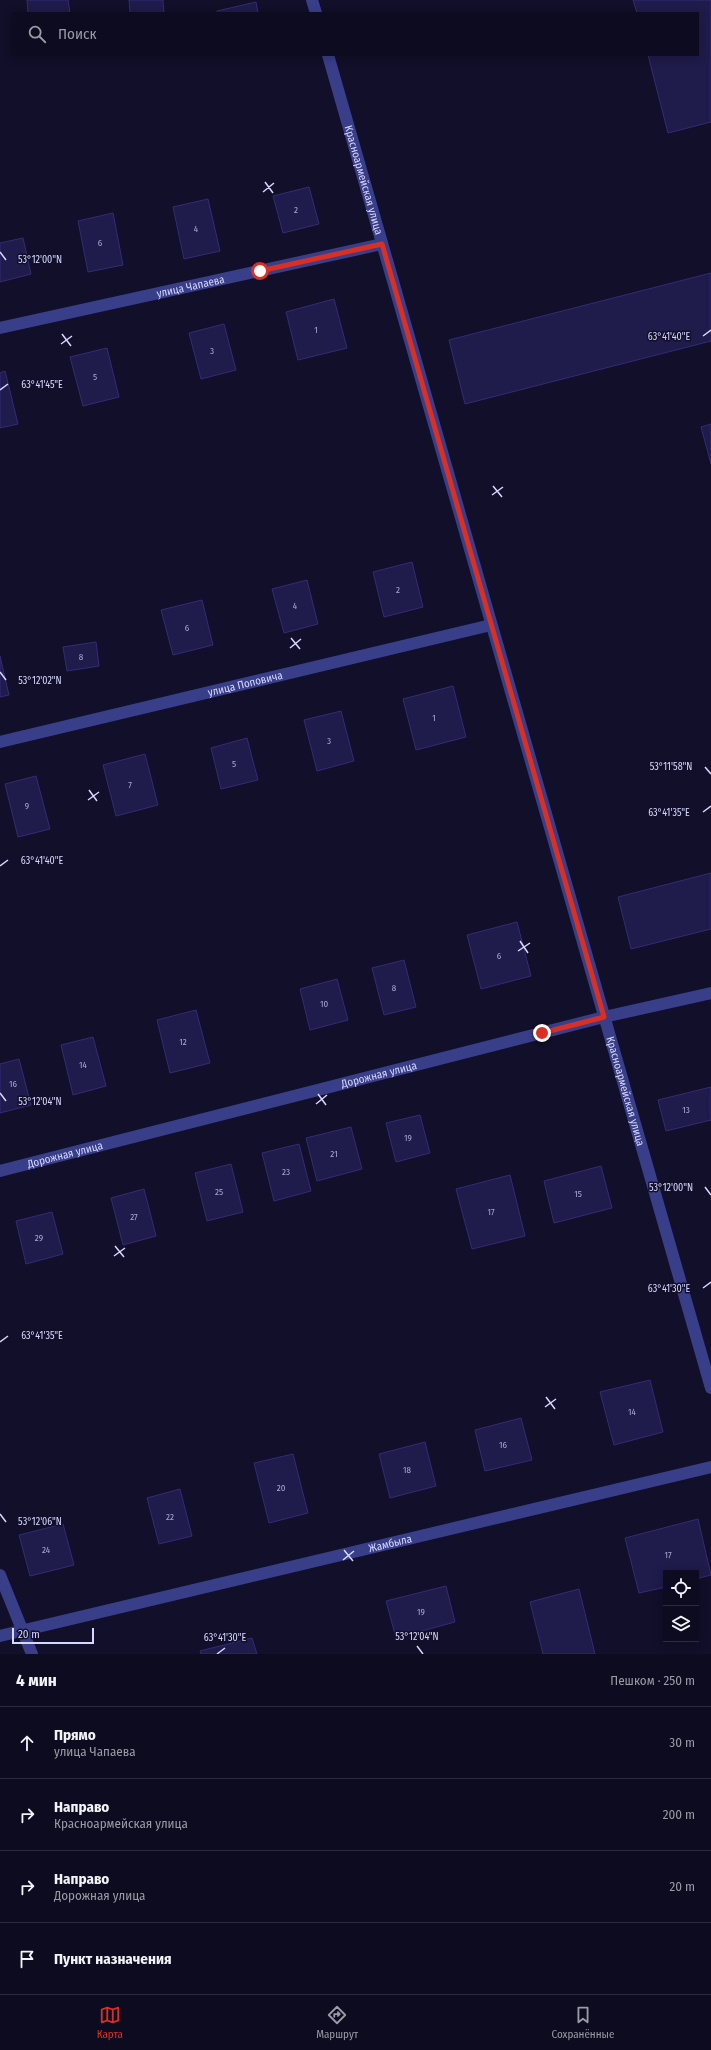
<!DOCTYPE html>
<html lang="ru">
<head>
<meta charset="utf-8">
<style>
  :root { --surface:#0d0b1f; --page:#161428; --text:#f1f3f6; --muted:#9a9ba4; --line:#2d2b3d; --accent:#d93025 }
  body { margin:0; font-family:"Fira Sans Condensed",sans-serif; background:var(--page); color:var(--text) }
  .controls { position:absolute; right:12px; bottom:12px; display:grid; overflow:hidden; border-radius:0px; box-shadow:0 2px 10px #0003 }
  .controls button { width:36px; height:36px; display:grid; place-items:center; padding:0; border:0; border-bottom:1px solid var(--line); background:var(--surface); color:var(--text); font:20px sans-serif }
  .scale { position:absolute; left:12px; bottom:10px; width:82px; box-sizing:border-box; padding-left:4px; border:2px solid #d7d7ff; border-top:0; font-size:11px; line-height:14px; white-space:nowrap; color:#d7d7ff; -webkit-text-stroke:3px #110f29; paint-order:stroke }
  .stop { position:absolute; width:12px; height:12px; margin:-9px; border:3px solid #d93025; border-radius:50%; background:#fff }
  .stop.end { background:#d93025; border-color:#fff; box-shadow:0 1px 4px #0008 }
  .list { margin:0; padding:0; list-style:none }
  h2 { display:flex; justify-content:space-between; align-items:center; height:52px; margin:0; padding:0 16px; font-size:17px }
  h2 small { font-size:13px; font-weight:400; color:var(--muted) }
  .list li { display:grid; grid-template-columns:26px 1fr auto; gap:12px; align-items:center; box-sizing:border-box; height:72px; padding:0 16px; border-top:1px solid var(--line) }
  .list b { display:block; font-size:15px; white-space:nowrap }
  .list p { margin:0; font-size:13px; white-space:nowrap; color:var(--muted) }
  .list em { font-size:13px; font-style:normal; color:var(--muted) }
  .icon { flex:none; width:22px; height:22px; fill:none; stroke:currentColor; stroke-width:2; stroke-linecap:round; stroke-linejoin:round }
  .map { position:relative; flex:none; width:711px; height:1654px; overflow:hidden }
  .search { position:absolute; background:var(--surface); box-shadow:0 2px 10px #0003; left:12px; right:12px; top:12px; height:44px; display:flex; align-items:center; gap:10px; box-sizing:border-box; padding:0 14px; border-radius:0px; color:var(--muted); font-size:15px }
  .sheet { height:340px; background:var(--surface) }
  nav { display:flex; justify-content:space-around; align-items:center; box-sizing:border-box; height:56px; border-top:1px solid var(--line); background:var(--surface); font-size:11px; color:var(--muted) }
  nav a { display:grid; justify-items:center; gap:2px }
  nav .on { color:var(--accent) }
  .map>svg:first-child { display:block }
</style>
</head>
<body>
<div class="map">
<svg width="711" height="1654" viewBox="0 0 711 1654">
  <rect width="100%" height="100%" fill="#110f29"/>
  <g fill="#1f1b4a" stroke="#332c77">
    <polygon points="27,0 68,0 70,13 28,13"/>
    <polygon points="129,0 163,0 164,13 130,13"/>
    <polygon points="633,0 711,0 711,122 668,133 648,55 698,55 698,13 637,13"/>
    <polygon points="256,2 258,13 217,13 217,11"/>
    <polygon points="309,187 319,224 283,233 273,196"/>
    <polygon points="208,199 220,251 184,259 173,207"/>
    <polygon points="113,213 123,265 88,272 78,221"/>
    <polygon points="23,238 31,274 0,282 0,243"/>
    <polygon points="711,273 711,341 465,404 449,340"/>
    <polygon points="334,299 347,348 298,360 286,312"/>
    <polygon points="224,324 236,370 201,379 189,333"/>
    <polygon points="107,348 119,397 83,406 70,357"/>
    <polygon points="5,371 18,424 0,428 0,373"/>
    <polygon points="711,424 711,464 701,427"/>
    <polygon points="412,562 423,607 384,617 373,572"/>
    <polygon points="307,580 318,624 284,633 272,589"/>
    <polygon points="202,600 213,645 173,655 161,610"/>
    <polygon points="96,642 99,666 67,671 63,647"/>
    <polygon points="0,656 9,695 0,697"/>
    <polygon points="453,686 466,737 416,750 403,699"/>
    <polygon points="341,711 354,761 317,771 304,720"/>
    <polygon points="247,738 258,780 221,789 211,748"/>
    <polygon points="145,754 158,805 116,816 103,765"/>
    <polygon points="36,776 50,829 18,837 5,784"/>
    <polygon points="711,873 711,929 631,949 618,897"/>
    <polygon points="517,922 531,976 481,989 467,935"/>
    <polygon points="404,960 416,1007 384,1015 372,968"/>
    <polygon points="337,979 348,1020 310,1030 300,989"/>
    <polygon points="196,1010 210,1063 170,1073 157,1020"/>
    <polygon points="93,1037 106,1086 73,1095 61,1045"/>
    <polygon points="19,1059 31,1105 0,1113 0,1064"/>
    <polygon points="711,1087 711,1120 666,1131 658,1100"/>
    <polygon points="420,1115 430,1153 396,1162 386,1123"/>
    <polygon points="351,1127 362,1169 317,1181 306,1138"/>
    <polygon points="299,1144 311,1191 274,1201 262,1153"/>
    <polygon points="231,1164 243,1212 207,1221 195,1173"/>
    <polygon points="601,1166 612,1208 554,1223 544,1181"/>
    <polygon points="510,1175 525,1236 472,1249 456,1189"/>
    <polygon points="144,1189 156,1236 123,1245 111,1198"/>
    <polygon points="52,1212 63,1254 26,1264 16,1221"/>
    <polygon points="650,1380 663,1432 614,1445 600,1392"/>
    <polygon points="521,1418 532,1460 485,1471 475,1430"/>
    <polygon points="425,1442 436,1486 390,1498 379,1454"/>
    <polygon points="293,1454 308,1513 269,1523 254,1463"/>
    <polygon points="180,1489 192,1536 159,1544 147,1498"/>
    <polygon points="698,1519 711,1575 696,1579 696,1573 666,1573 666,1587 639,1593 625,1538"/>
    <polygon points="63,1524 74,1565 30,1576 19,1535"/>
    <polygon points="446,1586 455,1622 396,1638 386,1601"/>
    <polygon points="579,1589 595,1654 543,1654 530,1602"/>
    <polygon points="252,1638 257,1654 201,1654 200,1651"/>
  </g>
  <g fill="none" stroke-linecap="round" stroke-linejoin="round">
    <g stroke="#393e89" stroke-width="12">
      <polyline points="312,0 316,13"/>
      <path id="s1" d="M328,55L711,1388"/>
      <path id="s2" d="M0,328L382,244"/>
      <path id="s3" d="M0,742L491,625"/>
      <path id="s4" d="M0,1171L604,1017L711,993"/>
      <polyline points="0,1575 32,1654"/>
      <path id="s5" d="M0,1636L711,1467"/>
    </g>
  </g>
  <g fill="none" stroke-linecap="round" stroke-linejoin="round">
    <polyline stroke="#d93025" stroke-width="5" points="260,271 382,244 604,1017 542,1033"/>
  </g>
  <path fill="none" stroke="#d7d7ff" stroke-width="1.5" d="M265,182L273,193M263,192L274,183M0,252L6,260M62,334L71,346M703,336L711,330M61,344L72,336M0,390L8,384M493,486L502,497M492,495L503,487M291,638L300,649M290,648L301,639M0,672L6,680M705,767L711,774M89,790L97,801M88,800L99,792M703,812L711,806M0,866L8,860M520,941L528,953M518,951L530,943M0,1093L6,1101M318,1094L326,1105M316,1104L327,1095M705,1187L711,1195M115,1246L124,1257M114,1256L125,1248M703,1288L711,1282M0,1342L8,1336M546,1397L555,1409M545,1407L556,1399M0,1514L6,1522M344,1550L353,1561M343,1560L354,1551M417,1646L423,1654M217,1654L225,1648"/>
  <g text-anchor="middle" stroke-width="3" stroke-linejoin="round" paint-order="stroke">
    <g font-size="9" fill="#a9a8d2">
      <text x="296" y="213">2</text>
      <text x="196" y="232">4</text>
      <text x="100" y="246">6</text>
      <text x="316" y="333">1</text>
      <text x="212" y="354">3</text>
      <text x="95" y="380">5</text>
      <text x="398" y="593">2</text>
      <text x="295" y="609">4</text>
      <text x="187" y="631">6</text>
      <text x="81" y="660">8</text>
      <text x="434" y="721">1</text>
      <text x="329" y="744">3</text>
      <text x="234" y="767">5</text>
      <text x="130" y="788">7</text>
      <text x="27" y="809">9</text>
      <text x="499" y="959">6</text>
      <text x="394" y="991">8</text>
      <text x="324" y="1007">10</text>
      <text x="183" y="1045">12</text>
      <text x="83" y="1068">14</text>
      <text x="13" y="1087">16</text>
      <text x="686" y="1113">13</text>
      <text x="408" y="1141">19</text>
      <text x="334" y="1157">21</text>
      <text x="286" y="1175">23</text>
      <text x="219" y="1195">25</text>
      <text x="578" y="1197">15</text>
      <text x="491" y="1215">17</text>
      <text x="134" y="1220">27</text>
      <text x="39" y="1241">29</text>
      <text x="632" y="1415">14</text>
      <text x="503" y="1448">16</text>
      <text x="407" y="1473">18</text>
      <text x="281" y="1491">20</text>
      <text x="170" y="1520">22</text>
      <text x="46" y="1553">24</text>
      <text x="668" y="1558">17</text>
      <text x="421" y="1615">19</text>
    </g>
    <g font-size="11" fill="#d7d7ff" stroke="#110f29">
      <text dy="4" stroke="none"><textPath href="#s1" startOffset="130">Красноармейская улица</textPath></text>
      <text dy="4" stroke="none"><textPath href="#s2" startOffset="195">улица Чапаева</textPath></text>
      <text dy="4" stroke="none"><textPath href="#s3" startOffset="252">улица Поповича</textPath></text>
      <text dy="4" stroke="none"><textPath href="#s4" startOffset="391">Дорожная улица</textPath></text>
      <text dy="4" stroke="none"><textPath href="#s1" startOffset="1078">Красноармейская улица</textPath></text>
      <text dy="4" stroke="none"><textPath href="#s4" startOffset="67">Дорожная улица</textPath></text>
      <text dy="4" stroke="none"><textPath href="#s5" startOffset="401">Жамбыла</textPath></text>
    </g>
  </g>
  <g font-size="10" text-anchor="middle" fill="#d7d7ff" stroke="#110f29" stroke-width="3" stroke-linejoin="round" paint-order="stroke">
    <text x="40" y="263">53°12'00"N</text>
    <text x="669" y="340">63°41'40"E</text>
    <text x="42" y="388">63°41'45"E</text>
    <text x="40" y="684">53°12'02"N</text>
    <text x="671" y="770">53°11'58"N</text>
    <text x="669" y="816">63°41'35"E</text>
    <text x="42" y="864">63°41'40"E</text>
    <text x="40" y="1105">53°12'04"N</text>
    <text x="671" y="1191">53°12'00"N</text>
    <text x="669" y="1292">63°41'30"E</text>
    <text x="42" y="1339">63°41'35"E</text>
    <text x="40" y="1525">53°12'06"N</text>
    <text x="417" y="1640">53°12'04"N</text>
    <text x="225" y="1641">63°41'30"E</text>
  </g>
</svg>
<div class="controls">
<button><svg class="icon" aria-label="locate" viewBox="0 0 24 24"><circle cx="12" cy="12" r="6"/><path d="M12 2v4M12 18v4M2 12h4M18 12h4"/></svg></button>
<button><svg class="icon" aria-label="layers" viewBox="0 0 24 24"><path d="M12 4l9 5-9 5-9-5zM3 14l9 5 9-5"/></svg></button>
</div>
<div class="scale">20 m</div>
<div class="stop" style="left:260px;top:271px"></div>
<div class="stop end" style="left:542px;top:1033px"></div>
<div class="search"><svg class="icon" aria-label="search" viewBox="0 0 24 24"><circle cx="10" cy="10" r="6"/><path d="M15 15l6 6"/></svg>Поиск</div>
</div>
<section class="sheet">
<h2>4 мин<small>Пешком · 250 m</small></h2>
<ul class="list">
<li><svg class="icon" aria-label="ahead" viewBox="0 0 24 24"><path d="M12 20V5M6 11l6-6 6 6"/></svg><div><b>Прямо</b><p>улица Чапаева</p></div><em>30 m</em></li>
<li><svg class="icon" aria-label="right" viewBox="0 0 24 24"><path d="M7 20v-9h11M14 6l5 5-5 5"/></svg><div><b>Направо</b><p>Красноармейская улица</p></div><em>200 m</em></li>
<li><svg class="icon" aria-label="right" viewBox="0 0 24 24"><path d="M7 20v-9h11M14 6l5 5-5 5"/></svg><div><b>Направо</b><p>Дорожная улица</p></div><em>20 m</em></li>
<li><svg class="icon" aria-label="arrive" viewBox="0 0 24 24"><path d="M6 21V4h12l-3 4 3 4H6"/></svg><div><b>Пункт назначения</b></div></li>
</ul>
</section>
<nav>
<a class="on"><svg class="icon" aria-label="map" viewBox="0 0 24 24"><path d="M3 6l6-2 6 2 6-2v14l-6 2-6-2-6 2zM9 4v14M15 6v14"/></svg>Карта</a>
<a><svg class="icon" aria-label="directions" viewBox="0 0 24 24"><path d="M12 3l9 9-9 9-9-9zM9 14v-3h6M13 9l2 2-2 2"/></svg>Маршрут</a>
<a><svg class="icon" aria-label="saved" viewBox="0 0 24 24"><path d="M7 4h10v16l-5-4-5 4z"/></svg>Сохранённые</a>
</nav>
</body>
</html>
